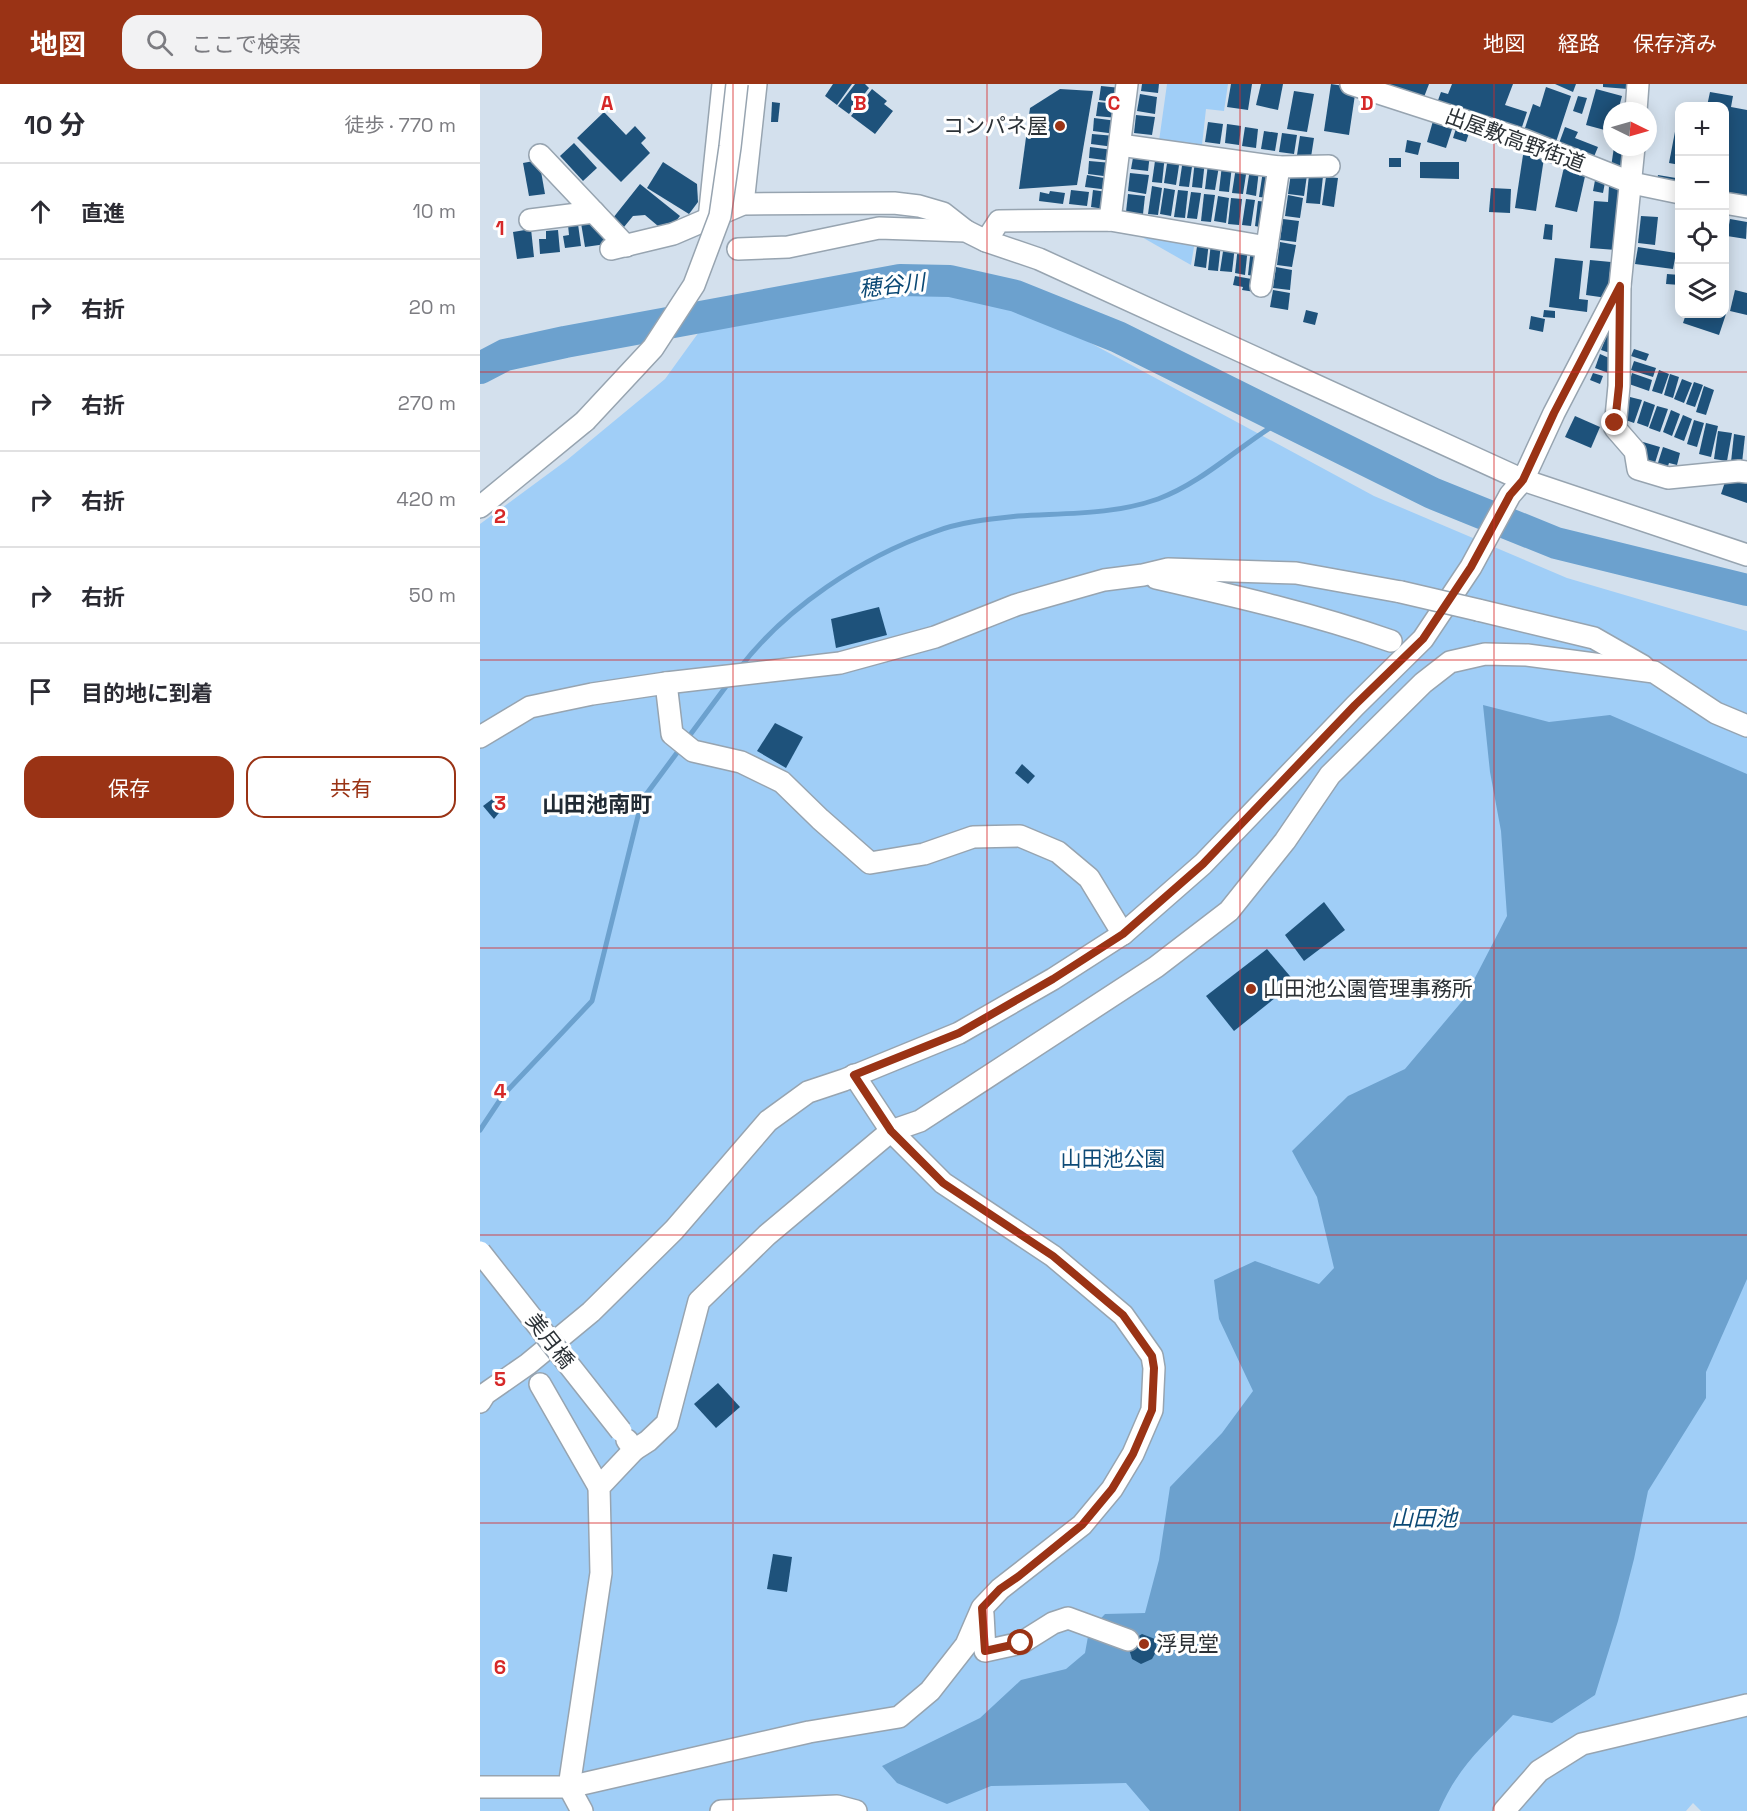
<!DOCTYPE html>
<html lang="ja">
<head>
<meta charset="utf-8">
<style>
  :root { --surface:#fff; --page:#f2f2f3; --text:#2b2b33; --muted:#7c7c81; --line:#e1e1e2; --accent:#9a3315 }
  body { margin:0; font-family:"Space Grotesk","Noto Sans JP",sans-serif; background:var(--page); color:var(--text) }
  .controls { position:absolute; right:18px; top:18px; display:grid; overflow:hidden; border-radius:12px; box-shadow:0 3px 15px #0003 }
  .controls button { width:54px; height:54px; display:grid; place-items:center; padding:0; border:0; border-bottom:2px solid var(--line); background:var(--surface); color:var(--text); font:30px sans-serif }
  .compass { position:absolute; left:1123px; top:18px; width:54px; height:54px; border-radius:50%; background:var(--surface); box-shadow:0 3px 15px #0003; rotate:95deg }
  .stop { position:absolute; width:18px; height:18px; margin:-14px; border:4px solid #9a3315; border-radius:50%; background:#fff }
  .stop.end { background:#9a3315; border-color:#fff; box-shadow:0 2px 6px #0008 }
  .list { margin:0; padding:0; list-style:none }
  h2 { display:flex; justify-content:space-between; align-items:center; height:78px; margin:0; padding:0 24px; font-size:26px }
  h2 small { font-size:20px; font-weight:400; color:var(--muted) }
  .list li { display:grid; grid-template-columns:39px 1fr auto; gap:18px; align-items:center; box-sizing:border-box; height:96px; padding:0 24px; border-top:2px solid var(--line) }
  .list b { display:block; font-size:22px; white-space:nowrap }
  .list em { font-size:20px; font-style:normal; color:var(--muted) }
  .actions { display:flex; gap:12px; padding:18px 24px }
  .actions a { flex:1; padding:14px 0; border:2px solid var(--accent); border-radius:18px; text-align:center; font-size:21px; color:var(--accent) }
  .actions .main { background:var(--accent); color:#fff }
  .icon { flex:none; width:33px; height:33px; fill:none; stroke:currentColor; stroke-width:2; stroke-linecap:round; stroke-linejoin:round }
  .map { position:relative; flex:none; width:1267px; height:1727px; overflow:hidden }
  header { display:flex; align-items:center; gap:36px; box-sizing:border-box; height:84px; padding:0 30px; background:var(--accent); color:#fff }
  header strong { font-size:28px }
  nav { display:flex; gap:33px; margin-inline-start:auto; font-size:21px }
  .search { width:420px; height:54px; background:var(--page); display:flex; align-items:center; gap:15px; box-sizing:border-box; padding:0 21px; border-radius:18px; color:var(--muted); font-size:22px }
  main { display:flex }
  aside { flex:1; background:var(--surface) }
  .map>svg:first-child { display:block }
</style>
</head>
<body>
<header>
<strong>地図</strong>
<div class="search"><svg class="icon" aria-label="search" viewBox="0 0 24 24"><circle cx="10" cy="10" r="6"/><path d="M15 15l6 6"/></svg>ここで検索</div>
<nav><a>地図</a><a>経路</a><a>保存済み</a></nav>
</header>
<main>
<aside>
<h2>10 分<small>徒歩 · 770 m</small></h2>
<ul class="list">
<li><svg class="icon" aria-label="ahead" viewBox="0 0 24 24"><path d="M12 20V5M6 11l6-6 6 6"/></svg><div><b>直進</b></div><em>10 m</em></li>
<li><svg class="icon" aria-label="right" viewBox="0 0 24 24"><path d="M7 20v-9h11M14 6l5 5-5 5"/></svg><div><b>右折</b></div><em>20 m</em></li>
<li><svg class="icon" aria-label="right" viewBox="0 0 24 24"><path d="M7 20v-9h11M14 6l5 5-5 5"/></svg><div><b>右折</b></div><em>270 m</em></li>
<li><svg class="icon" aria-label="right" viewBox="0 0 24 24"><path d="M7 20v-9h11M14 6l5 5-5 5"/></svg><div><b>右折</b></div><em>420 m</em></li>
<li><svg class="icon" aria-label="right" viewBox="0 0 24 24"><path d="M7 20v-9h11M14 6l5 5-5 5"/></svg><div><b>右折</b></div><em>50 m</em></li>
<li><svg class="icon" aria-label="arrive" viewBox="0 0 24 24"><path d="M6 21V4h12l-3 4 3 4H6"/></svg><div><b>目的地に到着</b></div></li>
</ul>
<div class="actions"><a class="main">保存</a><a>共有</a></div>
</aside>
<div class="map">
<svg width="1267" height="1727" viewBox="0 0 1267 1727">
  <rect width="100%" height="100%" fill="#d3e0ed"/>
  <g fill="#a0cef7">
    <polygon points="687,0 748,0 744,27 726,25 722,61 679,57"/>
    <polygon points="660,148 715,157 711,181 660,152"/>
    <polygon points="423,204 483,207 544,223 894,412 1087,494 1267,547 1267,1727 1221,1727 1213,1719 1206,1727 0,1727 0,440 87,376 185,295 224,241 335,218"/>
  </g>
  <path fill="#6ca1ce" d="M1003,621L1069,638L1130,631L1267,690V1195L1226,1288V1314L1168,1407L1154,1475L1138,1537L1115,1611L1072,1639L1033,1631C1001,1664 978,1683 959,1727H670L646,1699L511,1702L467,1720L417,1699L402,1682L500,1634L541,1596L586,1585L605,1569L609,1547L625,1530L665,1529L679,1476L690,1403L742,1349L773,1307L739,1235L734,1196L775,1177L839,1200L854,1184L837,1113L812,1067L868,1012L925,985L984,915L1027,832L1021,747L1010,688Z"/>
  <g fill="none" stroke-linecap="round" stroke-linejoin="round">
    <g stroke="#6ca1ce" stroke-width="5">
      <path d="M259,585C305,524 382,473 454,448C480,438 510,435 538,432C585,429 633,431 678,415C724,398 761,360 804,335"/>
      <polyline points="207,655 250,597"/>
      <polyline points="0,1046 24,1010 112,917 162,716 202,662"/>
    </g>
    <polyline stroke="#6ca1ce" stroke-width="32" points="0,284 25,271 85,258 420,196 470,197 536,212 638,253 952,409 1076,459 1267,506"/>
  </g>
  <g fill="#1e527b">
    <polygon points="353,0 372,0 357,21 345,12"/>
    <polygon points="375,0 385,0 389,4 369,30 358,22"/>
    <polygon points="662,0 679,0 678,9 661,7"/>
    <polygon points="751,0 772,0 768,26 747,23"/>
    <polygon points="781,0 803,0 798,26 776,21"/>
    <polygon points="851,0 876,4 869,51 844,47"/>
    <polygon points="905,0 949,0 944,13"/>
    <polygon points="972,0 1033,0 1025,21 1047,28 1040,49 957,19 961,8 968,10"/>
    <polygon points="1075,0 1096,0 1093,8"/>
    <polygon points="1123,0 1149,0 1148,5 1123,3"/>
    <polygon points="621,2 641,4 640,19 619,16"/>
    <polygon points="1066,3 1091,12 1076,58 1044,47 1053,20 1060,23"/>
    <polygon points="392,5 407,17 404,20 413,27 395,50 371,32"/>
    <polygon points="580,5 613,7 597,101 539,105 550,24"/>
    <polygon points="1116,5 1142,12 1138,27 1132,27 1132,48 1106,41"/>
    <polygon points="814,7 834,10 827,48 807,45"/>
    <polygon points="1230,8 1253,12 1251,23 1267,26 1267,121 1244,116 1244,22 1227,22"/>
    <polygon points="660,10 677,13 675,30 657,27"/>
    <polygon points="1098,12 1107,14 1102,30 1093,27"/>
    <polygon points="292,18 300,19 298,38 291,38"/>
    <polygon points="618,18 639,20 638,34 616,32"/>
    <polygon points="124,28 146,51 155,42 166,54 161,59 170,69 141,98 97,54"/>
    <polygon points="955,30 975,36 966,64 947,58"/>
    <polygon points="656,31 675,33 672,51 654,49"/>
    <polygon points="1198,32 1200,32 1200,81 1189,79"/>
    <polygon points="614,34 637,37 636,50 613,47"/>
    <polygon points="728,38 743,40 740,60 725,58"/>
    <polygon points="978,38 991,43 986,58 973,54"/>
    <polygon points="747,40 761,42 759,61 745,59"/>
    <polygon points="765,43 778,45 776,64 762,62"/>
    <polygon points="1085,43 1098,48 1095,54 1118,63 1113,75 1078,62"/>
    <polygon points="784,47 798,49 795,67 781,65"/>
    <polygon points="802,49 817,51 814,70 799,68"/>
    <polygon points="612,50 635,52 634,63 611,60"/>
    <polygon points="820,52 834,54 831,73 817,71"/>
    <polygon points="927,56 941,59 938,71 925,68"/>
    <polygon points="94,59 117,84 103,97 80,72"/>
    <polygon points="610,63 633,66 632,77 609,74"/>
    <polygon points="1134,63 1148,63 1145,85 1131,83"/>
    <polygon points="654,68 670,70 668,87 651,85"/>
    <polygon points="676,70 685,71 682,99 672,98"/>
    <polygon points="1043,71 1064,74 1056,127 1035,124"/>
    <polygon points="688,73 700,75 696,101 684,99"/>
    <rect x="909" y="74" width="12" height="9"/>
    <polygon points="703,75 713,76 709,103 699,102"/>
    <polygon points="59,76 65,110 49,112 43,79"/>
    <polygon points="715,76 725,77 722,104 712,103"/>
    <polygon points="609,77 632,79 631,93 608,90"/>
    <polygon points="183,78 217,100 218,118 209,130 167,104"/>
    <polygon points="940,78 979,78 979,95 940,94"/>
    <polygon points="728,80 739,82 735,106 725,105"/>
    <polygon points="742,81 752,82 749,108 739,107"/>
    <polygon points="756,83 767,84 763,110 752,109"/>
    <polygon points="1084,83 1106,88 1097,128 1075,123"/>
    <polygon points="1198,83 1200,107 1175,103 1178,91 1196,94"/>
    <polygon points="770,85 779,86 776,112 766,110"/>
    <polygon points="783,87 793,89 789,114 779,113"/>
    <polygon points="650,89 669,91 666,110 648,107"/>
    <polygon points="811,89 827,91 824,112 808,110"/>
    <polygon points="607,91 630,95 629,106 605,103"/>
    <polygon points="829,91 843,92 840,120 826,119"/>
    <polygon points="1116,91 1126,93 1123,109 1113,107"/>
    <polygon points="846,93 858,94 854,123 842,121"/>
    <polygon points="160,100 200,132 196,137 178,142 165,131 153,132 144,143 133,134"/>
    <polygon points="672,102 682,104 678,131 668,130"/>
    <polygon points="1129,102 1146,104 1136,166 1110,164 1114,117 1128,118"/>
    <polygon points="684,104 695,106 691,132 680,130"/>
    <polygon points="1011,104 1031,105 1030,129 1009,128"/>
    <polygon points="591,106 609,108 607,122 589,120"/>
    <polygon points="613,106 627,108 625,125 611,123"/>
    <polygon points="698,106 708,107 705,134 694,133"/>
    <polygon points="570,107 585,109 583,120 559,117 560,108 569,110"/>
    <polygon points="711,108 721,109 717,135 707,134"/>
    <polygon points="648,110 665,112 663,130 646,128"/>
    <polygon points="724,110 735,111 731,138 721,137"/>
    <polygon points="808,111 823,114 820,134 805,132"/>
    <polygon points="738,112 749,114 746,139 734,137"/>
    <polygon points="751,114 762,115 759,141 748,140"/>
    <polygon points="766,115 775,116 771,142 762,141"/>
    <polygon points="778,117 788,118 784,144 775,142"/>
    <polygon points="1161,132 1178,133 1175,161 1158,159"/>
    <polygon points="803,135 819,137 816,158 800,156"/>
    <polygon points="1250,135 1267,138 1266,155 1247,152"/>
    <polygon points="117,137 118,148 125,147 126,160 105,163 101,139"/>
    <polygon points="98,140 101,162 85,164 83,152 89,151 88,141"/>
    <polygon points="1065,140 1073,141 1072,156 1063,155"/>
    <polygon points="51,145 54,173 37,175 33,148"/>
    <polygon points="78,146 80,168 60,170 59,155 66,155 66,147"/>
    <polygon points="718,156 729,158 726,184 714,182"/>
    <polygon points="800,158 816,161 812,183 797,181"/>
    <polygon points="731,159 741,160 738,187 728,186"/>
    <polygon points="744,161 755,162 752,188 740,187"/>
    <polygon points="758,162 768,163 765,191 755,189"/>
    <polygon points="1158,163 1196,169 1193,185 1155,180"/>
    <polygon points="771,164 781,168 779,193 768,191"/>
    <polygon points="1075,174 1103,177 1099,215 1108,216 1107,228 1069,223"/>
    <polygon points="1110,176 1131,178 1127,214 1106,211"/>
    <polygon points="796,183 812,186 810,206 793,204"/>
    <polygon points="1187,190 1200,191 1200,201 1186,200"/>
    <polygon points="755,192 777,196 775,208 762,206 763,203 753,201"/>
    <polygon points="793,206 810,209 808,226 790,223"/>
    <polygon points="1255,206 1267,209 1267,231 1250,227"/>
    <polygon points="826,226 838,229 835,241 823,238"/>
    <polygon points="1064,226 1075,227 1075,234 1063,233"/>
    <polygon points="1206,230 1246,230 1239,251 1203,239"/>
    <polygon points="1051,232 1065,235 1063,248 1049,245"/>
    <polygon points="1131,241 1133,270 1121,266"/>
    <polygon points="1154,265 1169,270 1166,277 1151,272"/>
    <polygon points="1120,270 1136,277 1131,290 1115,284"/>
    <polygon points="1154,277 1176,284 1173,293 1151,286"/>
    <polygon points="1179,286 1189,290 1182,310 1172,307"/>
    <polygon points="1113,289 1123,292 1120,300 1110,296"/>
    <polygon points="1152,289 1172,296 1169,307 1149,300"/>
    <polygon points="1190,290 1199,293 1193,314 1184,311"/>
    <polygon points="1202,295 1212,299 1204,319 1194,315"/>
    <polygon points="1214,298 1223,301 1215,323 1206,320"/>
    <polygon points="1224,302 1234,306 1226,331 1216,328"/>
    <polygon points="1150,313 1162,316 1154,339 1143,335"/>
    <polygon points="1164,317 1175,321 1168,343 1157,339"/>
    <polygon points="1177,322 1188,325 1180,348 1169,344"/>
    <polygon points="1191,326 1200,330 1192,352 1183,348"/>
    <polygon points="1203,331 1212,335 1204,357 1194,353"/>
    <polygon points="1095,332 1120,343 1111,364 1085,353"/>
    <polygon points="1214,336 1224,339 1217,363 1207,360"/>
    <polygon points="1226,339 1238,342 1231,373 1219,370"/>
    <polygon points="1238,347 1252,349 1247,377 1234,375"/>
    <polygon points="1254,350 1265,352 1262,379 1251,378"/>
    <polygon points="1163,358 1180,363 1174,382 1166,380 1168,374 1159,371"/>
    <polygon points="1183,363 1200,369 1197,381 1189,379 1186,388 1176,385"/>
    <polygon points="1259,393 1267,395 1267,419 1241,410 1246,395 1257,398"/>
    <polygon points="399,523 407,551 356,564 351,535"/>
    <polygon points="295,639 323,653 306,684 277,667"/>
    <polygon points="542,680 555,692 548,700 535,689"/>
    <polygon points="15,713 23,724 14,735 3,722"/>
    <polygon points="844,818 865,846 824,877 805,851"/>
    <polygon points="787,865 815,898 754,947 726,912"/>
    <polygon points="238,1299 260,1323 236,1344 214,1320"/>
    <polygon points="293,1470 312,1473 307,1508 287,1505"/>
    <polygon points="662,1550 675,1555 677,1566 672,1575 661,1580 652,1575 649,1565 654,1555"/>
  </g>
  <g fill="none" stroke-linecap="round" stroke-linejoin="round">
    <defs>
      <g id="minor">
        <polyline points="871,0 1044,56 1152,99 1200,109"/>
        <polyline points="1156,27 1158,0"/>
        <polyline points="640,61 799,83 849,82"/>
        <polyline points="1154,63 1140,202 1139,302 1135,344 1155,367 1158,385 1188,394 1259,387 1267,388"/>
        <polyline points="60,71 146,162"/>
        <polyline points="1244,119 1267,123"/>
        <polyline points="263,120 276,0"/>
        <polyline points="229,135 243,0"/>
        <polyline points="50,136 114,128"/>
        <polyline points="630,136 647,0"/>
        <polyline points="506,157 519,137 630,136 787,163"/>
        <polyline points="131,165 193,150 263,120 414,119 439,122 463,129 486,147"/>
        <polyline points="258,165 308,163 399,144 486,147 506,157 559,175 1043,396 1267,471"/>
        <polyline points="781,202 799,83"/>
        <polyline points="0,423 105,337"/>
        <path d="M676,494C755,512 834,530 911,557"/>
        <polyline points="998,526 1114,554 1163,582"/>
        <polyline points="186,599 192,650 213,667 261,678 302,698 340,735 390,779 444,770 493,753 540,752 578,768 609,794 643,850"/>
        <polyline points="0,653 50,623 112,610 186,599 360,579 455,553 536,521 624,496 663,491 688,485 816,489 921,508"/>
        <polyline points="60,1300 119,1403"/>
        <polyline points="0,1318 5,1310 48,1280 111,1228 194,1146 288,1037 328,1008 364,996 479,949 573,895 643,850 723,780 875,622 943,555 991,483 1030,411 1043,396 1074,329 1140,202"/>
        <polyline points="154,1366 168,1357 187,1339 219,1217 287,1151 411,1047 440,1037 676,883 749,827 805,757 850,691 943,599 970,578 1005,570 1047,571 1174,588 1236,629 1267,642"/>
        <polyline points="503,1530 505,1567 541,1559 573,1539 588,1534 648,1556"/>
        <polyline points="0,1703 89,1703 329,1648 419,1633 450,1607 486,1561 502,1524 520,1505 602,1441 632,1405 653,1370 672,1326 674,1284 672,1272 643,1231 573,1172 463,1099 411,1047 374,991"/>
        <polyline points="102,1727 89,1703 121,1489 119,1403 154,1366 147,1356"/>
        <polyline points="241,1727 357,1722 376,1727"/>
        <polyline points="1024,1727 1059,1687 1102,1660 1267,1621"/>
      </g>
    </defs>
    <use href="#minor" stroke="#97a4b0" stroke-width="24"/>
    <use href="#minor" stroke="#fff" stroke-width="21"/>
    <defs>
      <g id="minor-bridge">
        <polyline points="105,337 173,264 214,201 240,132 250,63 257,0"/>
        <polyline points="921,508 998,526"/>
        <polyline points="0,1168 141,1347"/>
      </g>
    </defs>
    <use href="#minor-bridge" stroke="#97a4b0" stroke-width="24" stroke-linecap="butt"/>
    <use href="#minor-bridge" stroke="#fff" stroke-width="21"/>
  </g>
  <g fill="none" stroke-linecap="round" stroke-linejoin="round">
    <polyline stroke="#9a3315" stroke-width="8" points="541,1559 505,1567 502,1524 520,1505 539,1492 602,1441 632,1405 653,1370 672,1326 674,1284 672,1272 643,1231 573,1172 463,1099 411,1047 374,991 479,949 573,895 643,850 723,780 875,621 943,555 991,483 1030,411 1043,396 1074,329 1140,202 1139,302 1135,339"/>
  </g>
  <path fill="none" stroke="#d62828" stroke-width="1.5" stroke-opacity="0.55" d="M253,0V1727M507,0V1727M760,0V1727M1014,0V1727M0,288H1267M0,576H1267M0,864H1267M0,1151H1267M0,1439H1267"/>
  <g fill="#9a3315" stroke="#fff" stroke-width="2">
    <circle cx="580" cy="42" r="6"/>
    <circle cx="771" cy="905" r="6"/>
    <circle cx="664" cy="1560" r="6"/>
  </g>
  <g text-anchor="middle" stroke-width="6" stroke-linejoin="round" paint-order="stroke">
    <g font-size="21" fill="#2b3136" stroke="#fff" text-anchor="start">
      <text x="568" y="49" text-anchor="end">コンパネ屋</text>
      <text x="783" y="912">山田池公園管理事務所</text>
      <text x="676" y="1567">浮見堂</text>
    </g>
    <g font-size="21" fill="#2b3136" stroke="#fff">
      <text transform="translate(1035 56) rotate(20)" y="7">出屋敷高野街道</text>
      <text transform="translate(70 1257) rotate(52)" y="7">美月橋</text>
    </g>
    <g font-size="21" fill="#0f4b77" stroke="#fff">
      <text x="633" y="1082">山田池公園</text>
    </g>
    <g font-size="22" font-style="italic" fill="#0b4975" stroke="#fff">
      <text transform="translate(412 201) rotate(-6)" y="8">穂谷川</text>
      <text x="944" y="1442">山田池</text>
    </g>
    <g font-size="22" font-weight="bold" fill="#202a34" stroke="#fff">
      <text x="117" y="728">山田池南町</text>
    </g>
  </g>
  <g font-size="20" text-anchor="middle" font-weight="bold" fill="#d62828" stroke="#fff" stroke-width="6" stroke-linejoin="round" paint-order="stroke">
    <text x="127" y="26">A</text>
    <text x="380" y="26">B</text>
    <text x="634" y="26">C</text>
    <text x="887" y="26">D</text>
    <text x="20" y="151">1</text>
    <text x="20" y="439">2</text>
    <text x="20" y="726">3</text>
    <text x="20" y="1014">4</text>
    <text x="20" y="1302">5</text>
    <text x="20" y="1590">6</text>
  </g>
</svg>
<div class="controls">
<button>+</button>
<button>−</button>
<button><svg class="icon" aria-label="locate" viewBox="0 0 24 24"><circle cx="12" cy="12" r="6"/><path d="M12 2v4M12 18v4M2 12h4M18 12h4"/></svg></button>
<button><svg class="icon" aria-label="layers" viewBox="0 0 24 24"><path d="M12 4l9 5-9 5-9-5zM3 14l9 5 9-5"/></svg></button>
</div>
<svg class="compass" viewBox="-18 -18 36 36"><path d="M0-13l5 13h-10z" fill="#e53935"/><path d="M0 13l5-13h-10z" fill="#7c7c81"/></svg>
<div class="stop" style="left:541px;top:1559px"></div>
<div class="stop end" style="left:1135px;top:339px"></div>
</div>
</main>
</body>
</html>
